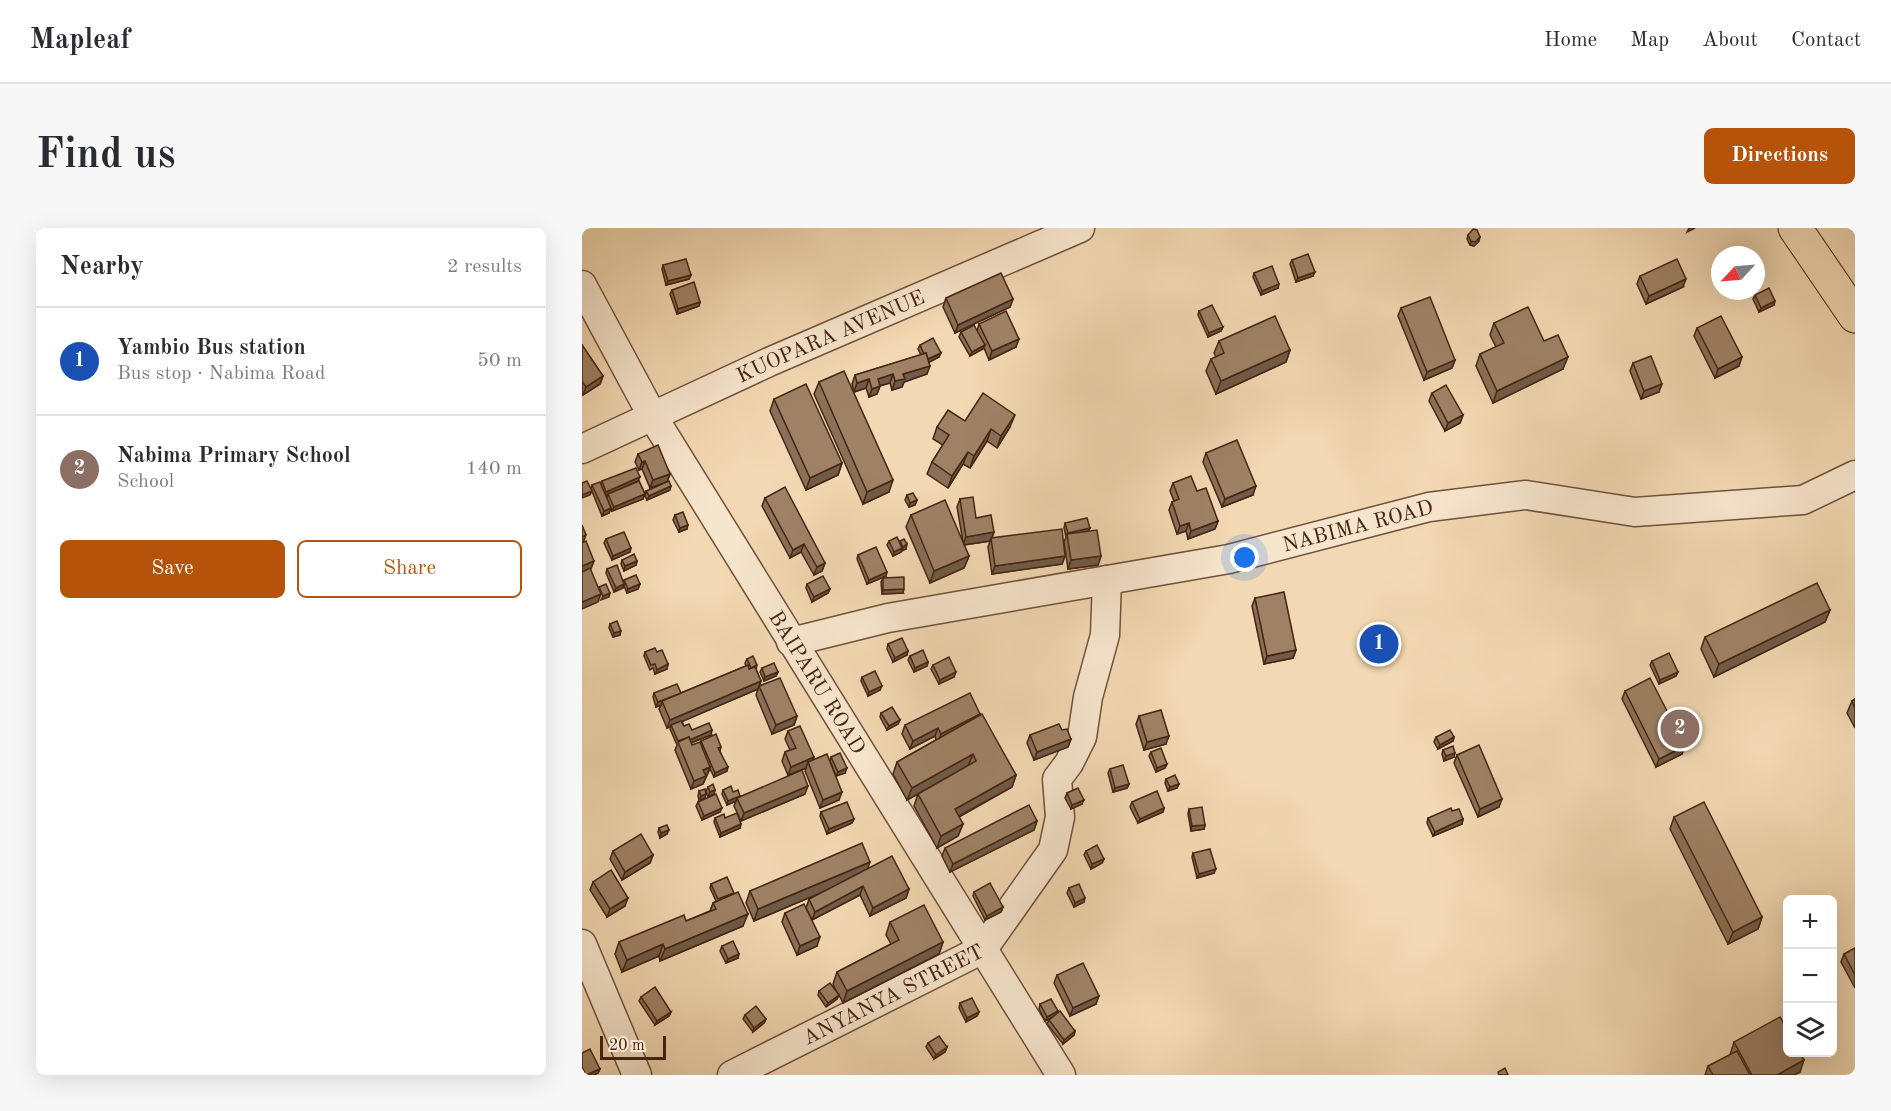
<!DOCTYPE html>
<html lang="en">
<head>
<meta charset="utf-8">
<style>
  :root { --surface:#fff; --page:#f7f7f7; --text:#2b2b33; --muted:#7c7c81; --line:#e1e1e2; --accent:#b45309 }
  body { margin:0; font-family:"Old Standard TT",serif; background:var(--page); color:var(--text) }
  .controls { position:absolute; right:18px; bottom:18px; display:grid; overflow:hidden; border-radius:9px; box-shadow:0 6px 24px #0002 }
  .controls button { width:54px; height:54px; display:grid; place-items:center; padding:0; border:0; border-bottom:2px solid var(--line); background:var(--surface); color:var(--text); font:30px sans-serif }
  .compass { position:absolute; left:1129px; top:18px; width:54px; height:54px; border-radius:50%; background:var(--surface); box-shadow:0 6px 24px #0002; rotate:244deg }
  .scale { position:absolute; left:18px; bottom:15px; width:66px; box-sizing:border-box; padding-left:6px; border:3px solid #452413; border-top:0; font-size:16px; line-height:21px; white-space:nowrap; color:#452413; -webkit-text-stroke:4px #f7e6ce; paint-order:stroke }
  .you { position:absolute; left:663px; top:330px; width:21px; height:21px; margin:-15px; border:4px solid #fff; border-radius:50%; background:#1a73e8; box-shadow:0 0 0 9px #1a73e833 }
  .badge { display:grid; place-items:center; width:39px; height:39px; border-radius:50%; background:var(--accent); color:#fff; font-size:20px; font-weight:700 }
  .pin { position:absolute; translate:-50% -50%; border:3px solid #fff; box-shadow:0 2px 6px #0006 }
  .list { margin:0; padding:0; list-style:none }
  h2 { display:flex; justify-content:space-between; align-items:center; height:78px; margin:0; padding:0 24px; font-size:26px }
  h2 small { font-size:20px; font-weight:400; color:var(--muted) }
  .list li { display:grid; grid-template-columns:39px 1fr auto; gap:18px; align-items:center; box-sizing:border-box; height:108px; padding:0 24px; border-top:2px solid var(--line) }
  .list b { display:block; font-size:22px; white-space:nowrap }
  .list p { margin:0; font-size:20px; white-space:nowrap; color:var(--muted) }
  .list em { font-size:20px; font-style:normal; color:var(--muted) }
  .actions { display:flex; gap:12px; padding:18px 24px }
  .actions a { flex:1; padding:14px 0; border:2px solid var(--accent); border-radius:9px; text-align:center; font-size:21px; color:var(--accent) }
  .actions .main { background:var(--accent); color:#fff }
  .icon { flex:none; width:33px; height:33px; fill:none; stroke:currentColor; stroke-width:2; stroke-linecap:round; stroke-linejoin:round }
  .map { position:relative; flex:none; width:1273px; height:847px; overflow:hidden; border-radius:9px }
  header { display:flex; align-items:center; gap:36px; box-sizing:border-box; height:84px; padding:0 30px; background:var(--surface); border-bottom:2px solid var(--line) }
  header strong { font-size:28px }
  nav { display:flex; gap:33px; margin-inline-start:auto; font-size:21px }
  .intro { display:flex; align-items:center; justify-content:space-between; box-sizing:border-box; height:144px; padding:0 36px }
  h1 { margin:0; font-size:42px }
  .button { padding:15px 27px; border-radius:9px; background:var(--accent); color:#fff; font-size:21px; font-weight:700 }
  main { display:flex; gap:36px; padding:0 36px }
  aside { flex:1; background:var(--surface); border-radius:9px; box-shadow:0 6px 24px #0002 }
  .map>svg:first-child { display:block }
</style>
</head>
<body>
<header>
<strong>Mapleaf</strong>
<nav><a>Home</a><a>Map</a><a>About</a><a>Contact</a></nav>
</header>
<div class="intro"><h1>Find us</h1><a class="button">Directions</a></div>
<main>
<aside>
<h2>Nearby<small>2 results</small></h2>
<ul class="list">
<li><span class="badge" style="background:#1a4fb4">1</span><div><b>Yambio Bus station</b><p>Bus stop · Nabima Road</p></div><em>50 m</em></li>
<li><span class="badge" style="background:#8d6e63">2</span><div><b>Nabima Primary School</b><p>School</p></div><em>140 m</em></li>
</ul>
<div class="actions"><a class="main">Save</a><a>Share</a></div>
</aside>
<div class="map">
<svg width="1273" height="847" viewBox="0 0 1273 847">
  <rect width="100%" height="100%" fill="#f3d9b3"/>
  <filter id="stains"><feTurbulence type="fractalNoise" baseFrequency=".00333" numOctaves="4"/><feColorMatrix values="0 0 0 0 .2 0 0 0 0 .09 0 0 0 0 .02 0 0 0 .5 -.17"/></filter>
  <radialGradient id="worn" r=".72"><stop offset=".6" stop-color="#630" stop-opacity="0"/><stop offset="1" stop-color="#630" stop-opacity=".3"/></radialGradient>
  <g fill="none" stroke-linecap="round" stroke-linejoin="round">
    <defs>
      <g id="minor">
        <path id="s1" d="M0,57L71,189L479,847"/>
        <path id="s2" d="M0,221L187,134L498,0"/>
        <path id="s3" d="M209,414L306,390L647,331L847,279L944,267L1053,284L1221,272L1273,247"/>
        <polyline points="0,716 55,847"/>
        <path id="s4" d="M150,847L401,721L471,622L478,589L475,551L487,535L500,509L506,469L523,407L525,352"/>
      </g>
      <polyline id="major" points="1213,0 1273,88"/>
    </defs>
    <use href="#minor" stroke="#70513b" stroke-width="31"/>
    <use href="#major" stroke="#452413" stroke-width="35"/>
    <use href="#minor" stroke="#f7e6ce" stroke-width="28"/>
    <use href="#major" stroke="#f3d9b3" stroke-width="33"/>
  </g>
  <g fill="#897058" stroke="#452413" stroke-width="1.5">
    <polygon points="886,7 897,13 892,18 888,17 885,11"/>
    <polygon points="710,32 731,48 714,54 708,36"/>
    <polygon points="81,37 109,47 107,51 84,57 80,41"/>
    <polygon points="672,45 696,60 679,67 671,49"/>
    <polygon points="1058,48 1101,59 1064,76 1055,56"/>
    <polygon points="90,62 118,74 117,78 95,86 88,66"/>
    <polygon points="1173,67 1192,77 1177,84 1171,71"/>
    <polygon points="364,70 431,71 428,79 373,105 361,79"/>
    <polygon points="819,80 873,132 870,140 842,152 816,88"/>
    <polygon points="617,83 641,99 639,103 626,109 616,87"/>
    <polygon points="912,95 962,113 981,141 911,175 894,138 898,126 914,119 908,107"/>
    <polygon points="397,96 434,119 407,132 402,120 388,128 377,109 379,104 395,103"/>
    <polygon points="1115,100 1157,138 1133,150 1112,108"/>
    <polygon points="637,113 708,122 704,134 634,166 624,143 629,131 634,129 632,125"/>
    <polygon points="0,117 21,148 18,156 1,167 0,165"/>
    <polygon points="338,117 357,129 347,134 345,146 322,154 320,159 310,162 308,155 298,158 295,166 287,169 284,160 272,164 270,156 273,147 339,127 336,121"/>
    <polygon points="1051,135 1077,164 1059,171 1048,143"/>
    <polygon points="237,154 307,264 281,276 232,166"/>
    <polygon points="850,165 881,187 878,195 863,203 847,173"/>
    <polygon points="192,171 260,235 256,247 224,262 188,183"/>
    <polygon points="383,193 428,199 415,220 405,213 388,240 381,236 366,260 345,246 350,234 361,217 351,211 355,199"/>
    <polygon points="624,225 671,267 640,279 621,234"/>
    <polygon points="56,226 88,246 85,254 68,260 60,241 57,242 53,234"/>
    <polygon points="20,253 57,253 63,266 61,271 30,283 25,270 26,266 23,268 29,280 27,285 20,288 9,261 10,257 19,256"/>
    <polygon points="591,255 615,263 636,293 633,301 606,311 604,303 595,306 587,282 590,274 592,273 588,263"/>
    <polygon points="88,262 65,272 63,268 64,263"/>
    <polygon points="325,267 335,272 333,277 327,279 323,272"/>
    <polygon points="183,270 243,335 240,343 232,347 219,324 208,330 180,278"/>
    <polygon points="378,271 394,290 412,304 410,310 483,328 480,336 410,346 406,319 408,313 382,317 387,328 382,340 348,355 324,299 329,287 381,314 375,279"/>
    <polygon points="93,287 105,301 97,304 91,292"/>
    <polygon points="483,295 508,300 506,303 519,328 516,337 486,341 482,314 484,309 482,300"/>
    <polygon points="24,311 48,324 30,332 22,315"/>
    <polygon points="307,313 317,315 318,313 324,321 319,322 319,324 311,328 305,317"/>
    <polygon points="276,327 304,348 285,356 275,331"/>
    <polygon points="40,332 55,333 54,337 42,343 39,336"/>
    <polygon points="25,341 41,354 42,352 58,356 56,361 45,365 42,358 41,360 32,364 24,345"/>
    <polygon points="301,350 321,365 300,366 299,354"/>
    <polygon points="225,356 248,361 246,365 230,374 224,360"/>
    <polygon points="673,370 714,422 711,430 682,436 670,378"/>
    <polygon points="1248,382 1243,394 1132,449 1119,421 1123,409"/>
    <polygon points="28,396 38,407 31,409 27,400"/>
    <polygon points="306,416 326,423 325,427 311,434 305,421"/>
    <polygon points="63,424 75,424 86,436 85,441 73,446 71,440 68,442 62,428"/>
    <polygon points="328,428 346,434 345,438 332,444 326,432"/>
    <polygon points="165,431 175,437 174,441 179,453 177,458 215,488 212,497 190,506 174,467 176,461 100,493 102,498 110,502 129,507 109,515 110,517 118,515 119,513 139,519 138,523 145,543 132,549 128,541 121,556 109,561 93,522 95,517 88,501 89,498 85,500 77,481 79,477 74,479 71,469 72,465 99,465 164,438 163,435"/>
    <polygon points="1070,433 1096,444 1094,448 1077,456 1068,437"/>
    <polygon points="351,437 372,449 357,456 349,441"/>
    <polygon points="180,440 196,444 194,448 182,453 178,444"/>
    <polygon points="280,449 298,462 286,468 279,453"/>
    <polygon points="1043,463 1103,518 1100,526 1074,539 1040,471"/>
    <polygon points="1273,471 1273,500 1265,485 1270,473"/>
    <polygon points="299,485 318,492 316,496 305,502 298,489"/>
    <polygon points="398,487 434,547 430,559 377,589 381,596 376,608 355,620 332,578 336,566 325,572 311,546 315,534 354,512 353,508 328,521 320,506 323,497"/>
    <polygon points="557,488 584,516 562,522 554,496"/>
    <polygon points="480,502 489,511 486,519 452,532 445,515 448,507"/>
    <polygon points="206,503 232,529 231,532 257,572 238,580 223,543 224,540 206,547 200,533 203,524 208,522 203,511"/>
    <polygon points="854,509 872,509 871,513 856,521 852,514"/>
    <polygon points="861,522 872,529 862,533 860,526"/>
    <polygon points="569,524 585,536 583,540 574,544 567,528"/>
    <polygon points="875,527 917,579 896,589 872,535"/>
    <polygon points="249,529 263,545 254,548 248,533"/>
    <polygon points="528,541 547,556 545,560 531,564 526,545"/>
    <polygon points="584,551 597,556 595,560 586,563 583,555"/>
    <polygon points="126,559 133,562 132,566 126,569 124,563"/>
    <polygon points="141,562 151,564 158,568 223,566 159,593 152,578 154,573 145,577 140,566"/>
    <polygon points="117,563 123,570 117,572 116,568"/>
    <polygon points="485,565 500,576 489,581 483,570"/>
    <polygon points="116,574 138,584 120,592 114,578"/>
    <polygon points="550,574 582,580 581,584 556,595 548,579"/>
    <polygon points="607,581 623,597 622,601 609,603 606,586"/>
    <polygon points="870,583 881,591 880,596 851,608 845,595 846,590"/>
    <polygon points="239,584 272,591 270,595 245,606 238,588"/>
    <polygon points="1092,589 1180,689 1176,701 1146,716 1088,601"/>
    <polygon points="133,590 143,590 158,600 138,609 132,594"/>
    <polygon points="455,593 452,602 368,644 360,628 363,620"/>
    <polygon points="77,600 85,606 78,610 76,604"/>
    <polygon points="31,623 71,627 68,635 40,652 28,631"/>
    <polygon points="504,623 522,631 520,635 509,641 502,627"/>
    <polygon points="611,625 632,645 615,650 610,629"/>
    <polygon points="285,641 327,661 324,670 288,688 278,667 230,692 224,680 235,718 215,727 200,694 203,685 224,680 227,671 240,664 172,693 164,675 168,663"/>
    <polygon points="11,654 43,678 25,689 8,662"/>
    <polygon points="129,656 151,666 161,698 78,733 77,728 40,744 33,726 37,714 104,693 128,683 131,675 134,673 128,660"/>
    <polygon points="487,660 502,674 492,679 485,665"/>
    <polygon points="392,664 421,679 419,684 403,692 391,668"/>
    <polygon points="308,694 361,714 357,726 261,775 257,767 255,771 244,779 236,767 237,763 256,767 251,756 255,744 309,716 304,707"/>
    <polygon points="140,718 156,730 144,735 138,723"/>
    <polygon points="1273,720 1273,760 1259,734 1262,726"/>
    <polygon points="475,747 514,776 488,788 472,755"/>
    <polygon points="59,769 89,784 87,788 73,797 57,773"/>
    <polygon points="378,775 397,784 395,788 384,794 377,780"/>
    <polygon points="458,776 475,786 493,803 492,807 481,816 465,796 467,792 470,790 463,793 457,781"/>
    <polygon points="163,787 184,791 182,795 171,804 161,791"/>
    <polygon points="1152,814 1218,844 1212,847 1123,847 1126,838 1148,827"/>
    <polygon points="346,815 365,819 363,824 352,831 344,819"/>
    <polygon points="0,825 18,841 16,845 12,847 0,847"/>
  </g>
  <g fill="#6f5b47" stroke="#452413" stroke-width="1.5">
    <polygon points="1107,0 1113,0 1105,4"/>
    <polygon points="898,9 897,13 892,18 888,17 889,13"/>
    <polygon points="733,44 731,48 714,54 716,50"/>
    <polygon points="109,47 107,51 84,57 86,53"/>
    <polygon points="1104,51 1101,59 1064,76 1067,68"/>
    <polygon points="697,56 696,60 679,67 680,63"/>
    <polygon points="431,71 428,79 373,105 376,97"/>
    <polygon points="1193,73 1192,77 1177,84 1179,80"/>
    <polygon points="118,74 117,78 95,86 96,81"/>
    <polygon points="641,99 639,103 626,109 627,105"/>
    <polygon points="437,111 434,119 407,132 410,123"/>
    <polygon points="403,117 401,121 388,128 390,124"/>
    <polygon points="708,122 704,134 634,166 639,153"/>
    <polygon points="359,125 357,129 344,136 345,132"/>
    <polygon points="986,129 981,141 911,175 915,163"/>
    <polygon points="1160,129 1157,138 1133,150 1136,141"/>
    <polygon points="873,132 870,140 842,152 845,144"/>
    <polygon points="348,138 345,146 322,154 320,159 310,162 313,153 321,146"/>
    <polygon points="311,146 308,155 293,159 296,151"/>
    <polygon points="21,148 18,156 1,167 4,159"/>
    <polygon points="287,151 284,160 272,164 275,155"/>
    <polygon points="1080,156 1077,164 1059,171 1062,163"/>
    <polygon points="298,158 295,166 287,169 290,161"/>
    <polygon points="433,187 428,199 415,220 419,208"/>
    <polygon points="881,187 878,195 863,203 866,195"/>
    <polygon points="409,201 405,213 388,240 392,228"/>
    <polygon points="386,224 381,236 366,260 370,248"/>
    <polygon points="63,233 60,241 57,242 60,234"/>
    <polygon points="260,235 256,247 224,262 228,250"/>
    <polygon points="88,246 85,254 68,260 71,252"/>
    <polygon points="58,249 56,253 23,268 24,264"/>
    <polygon points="311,252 307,264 281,276 285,264"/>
    <polygon points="89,258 88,262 65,272 67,268"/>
    <polygon points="674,258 671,267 640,279 643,271"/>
    <polygon points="10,263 8,267 0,270 0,267"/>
    <polygon points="63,266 61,271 30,283 32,279"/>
    <polygon points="335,272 333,277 327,279 328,275"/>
    <polygon points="29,280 27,285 20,288 22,283"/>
    <polygon points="636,293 633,301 606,311 609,303"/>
    <polygon points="607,295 604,303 595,306 598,298"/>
    <polygon points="106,297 105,301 97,304 98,300"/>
    <polygon points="508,300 506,304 485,306 486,305"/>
    <polygon points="412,304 409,312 409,310 408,313 381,317 384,309"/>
    <polygon points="4,307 1,315 0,316 0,309"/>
    <polygon points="222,316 219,324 208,330 211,322"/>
    <polygon points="325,316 324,321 320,323 321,319"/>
    <polygon points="49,320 48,324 30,332 31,328"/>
    <polygon points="320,320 319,324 311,328 312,324"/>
    <polygon points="387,328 382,340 348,355 352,343"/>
    <polygon points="483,328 480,336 410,346 413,338"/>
    <polygon points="519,328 516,337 486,341 489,332"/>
    <polygon points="12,333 9,341 0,345 0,338"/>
    <polygon points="55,333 54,337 42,343 43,338"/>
    <polygon points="243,335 240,343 232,347 235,339"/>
    <polygon points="305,344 304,348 285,356 287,352"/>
    <polygon points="42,356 41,360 32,364 34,360"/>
    <polygon points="58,356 56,361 45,365 46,361"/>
    <polygon points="248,361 246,365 230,374 232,369"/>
    <polygon points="322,361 321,365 300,366 301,362"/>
    <polygon points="28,365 27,369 19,372 21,368"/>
    <polygon points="19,366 16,374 0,381 0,374"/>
    <polygon points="1248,382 1243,394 1132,449 1137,436"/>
    <polygon points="39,403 38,407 31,409 32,405"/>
    <polygon points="714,422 711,430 682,436 685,428"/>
    <polygon points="326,423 325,427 311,434 313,430"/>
    <polygon points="346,434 345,438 332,444 333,440"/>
    <polygon points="86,436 85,441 73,446 75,442"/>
    <polygon points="196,444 194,448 182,453 183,449"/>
    <polygon points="374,444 372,449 357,456 358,452"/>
    <polygon points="1096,444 1094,448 1077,456 1078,452"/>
    <polygon points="179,453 176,461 85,500 88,492"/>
    <polygon points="300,458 298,462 286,468 287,464"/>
    <polygon points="99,465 80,473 79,477 74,479 76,474"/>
    <polygon points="398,486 395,494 356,514 359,506"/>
    <polygon points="215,488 212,497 190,506 194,497"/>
    <polygon points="318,492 316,496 305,502 307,498"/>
    <polygon points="356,500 353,508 328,521 331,513"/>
    <polygon points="130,502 129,507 103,517 105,513"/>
    <polygon points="587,508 584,516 562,522 565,514"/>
    <polygon points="872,509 871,513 856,521 858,517"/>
    <polygon points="489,511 486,519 452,532 455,524"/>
    <polygon points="1103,518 1100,526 1074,539 1077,531"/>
    <polygon points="873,525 872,529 862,533 864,528"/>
    <polygon points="391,526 386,538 325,572 330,560"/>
    <polygon points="232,529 229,538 226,534 224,540 206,547 209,539"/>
    <polygon points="585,536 583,540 574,544 575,540"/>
    <polygon points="128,539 121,556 109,561 112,553 121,542"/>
    <polygon points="146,539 145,543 132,549 133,545"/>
    <polygon points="265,540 263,545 254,548 256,544"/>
    <polygon points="434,547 430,559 368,593 373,581"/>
    <polygon points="547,556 545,560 531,564 533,560"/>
    <polygon points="597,556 595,560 586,563 588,559"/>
    <polygon points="226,558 223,566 159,593 162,585"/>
    <polygon points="133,562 132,566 126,569 128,564"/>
    <polygon points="260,564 257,572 238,580 241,572"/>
    <polygon points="124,566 123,570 117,572 119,568"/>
    <polygon points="158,568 155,570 154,573 145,577 146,573"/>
    <polygon points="920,571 917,579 896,589 898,581"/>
    <polygon points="502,572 500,576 489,581 490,577"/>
    <polygon points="140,580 138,584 120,592 122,588"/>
    <polygon points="582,580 581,584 556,595 558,591"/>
    <polygon points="272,591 270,595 245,606 247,601"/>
    <polygon points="881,591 880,596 851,608 853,604"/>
    <polygon points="455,593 452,602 368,644 371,636"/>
    <polygon points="159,596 158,600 138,609 139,605"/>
    <polygon points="381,596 376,608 355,620 359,608"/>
    <polygon points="623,597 622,601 609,603 610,598"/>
    <polygon points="87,602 85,606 78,610 79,605"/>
    <polygon points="71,627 68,635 40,652 43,644"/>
    <polygon points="522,631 520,635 509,641 510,636"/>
    <polygon points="288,634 284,646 172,693 176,681"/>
    <polygon points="634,641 632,645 615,650 617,646"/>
    <polygon points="281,658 278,667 230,692 233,684"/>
    <polygon points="327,661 324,670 288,688 291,680"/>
    <polygon points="46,670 43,678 25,689 28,681"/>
    <polygon points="503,670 502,674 492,679 493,675"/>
    <polygon points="421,679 419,684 403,692 405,688"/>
    <polygon points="166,686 161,698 78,733 83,721"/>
    <polygon points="1180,689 1176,701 1146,716 1151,704"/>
    <polygon points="238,709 235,718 215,727 218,718"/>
    <polygon points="361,714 357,726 261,775 265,763"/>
    <polygon points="81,716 77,728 40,744 45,732"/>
    <polygon points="157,726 156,730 144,735 146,731"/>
    <polygon points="257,767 255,771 244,779 246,775"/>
    <polygon points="517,768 514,776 488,788 491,780"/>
    <polygon points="476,783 474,787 463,793 465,789"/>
    <polygon points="89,784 87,788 73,797 75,793"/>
    <polygon points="397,784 395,788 384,794 385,790"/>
    <polygon points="184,791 182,795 171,804 172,800"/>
    <polygon points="493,803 492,807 481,816 482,812"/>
    <polygon points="365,819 363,824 352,831 354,827"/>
    <polygon points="1222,832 1218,844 1212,847 1195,847"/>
    <polygon points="18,841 16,845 12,847 5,847"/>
  </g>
  <g fill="#9f8266" stroke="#452413" stroke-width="1.5">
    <polygon points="891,1 895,2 898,9 893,14 889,13 886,7"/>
    <polygon points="726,26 733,44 716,50 710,32"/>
    <polygon points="104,31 109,47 86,53 81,37"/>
    <polygon points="1095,31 1104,51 1067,68 1058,48"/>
    <polygon points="690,38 697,56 680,63 672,45"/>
    <polygon points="419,45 431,71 376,97 364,70"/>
    <polygon points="112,54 118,74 96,81 90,62"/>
    <polygon points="1187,60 1193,73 1179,80 1173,67"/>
    <polygon points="848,69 873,132 845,144 819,80"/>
    <polygon points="630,77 641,99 627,105 617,83"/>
    <polygon points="946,79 962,113 976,107 986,129 915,163 898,126 922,115 912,95"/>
    <polygon points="424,83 437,111 410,123 397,96"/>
    <polygon points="693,88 708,122 639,153 629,131 642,125 637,113"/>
    <polygon points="1139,88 1160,129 1136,141 1115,100"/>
    <polygon points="392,97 403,117 390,124 379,104"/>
    <polygon points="351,110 359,125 346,131 344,125 342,126 338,117"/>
    <polygon points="0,117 21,148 4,159 0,153"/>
    <polygon points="344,125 348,138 321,146 323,151 313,153 311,146 296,151 298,158 290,161 287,151 275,155 273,147"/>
    <polygon points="1069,128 1080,156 1062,163 1051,135"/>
    <polygon points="262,143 311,252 285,264 237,154"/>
    <polygon points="224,156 260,235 228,250 192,171"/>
    <polygon points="864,157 881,187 866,195 850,165"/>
    <polygon points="401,165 433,187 419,208 409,201 392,228 386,224 370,248 350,234 367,207 355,199 366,182 383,193"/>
    <polygon points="655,212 674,258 643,271 624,225"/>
    <polygon points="76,217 88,246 71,252 63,233 60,234 56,226"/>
    <polygon points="54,240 58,249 24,264 20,253"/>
    <polygon points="609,248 615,263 624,260 636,293 609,303 607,295 598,298 590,274 597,271 591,255"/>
    <polygon points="5,253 10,263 0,267 0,255"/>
    <polygon points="57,253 63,266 32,279 26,266"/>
    <polygon points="87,253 89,258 67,268 64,263"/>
    <polygon points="18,254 29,280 22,283 10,257"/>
    <polygon points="203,259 243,335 235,339 222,316 211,322 183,270"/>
    <polygon points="331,265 335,272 328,275 325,267"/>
    <polygon points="391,269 394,290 409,287 412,304 384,309 378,271"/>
    <polygon points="363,272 387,328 352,343 329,287"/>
    <polygon points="101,284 106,297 98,300 93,287"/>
    <polygon points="505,290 508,300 486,305 483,295"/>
    <polygon points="0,297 4,307 0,309"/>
    <polygon points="480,301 483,328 413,338 409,310"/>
    <polygon points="515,302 519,328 489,332 485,306"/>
    <polygon points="42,304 49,320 31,328 24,311"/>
    <polygon points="315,309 320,320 312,324 307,313"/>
    <polygon points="322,311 325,316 321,319 318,313"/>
    <polygon points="4,313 12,333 0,338 0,315"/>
    <polygon points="294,319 305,344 287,352 276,327"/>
    <polygon points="52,326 55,333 43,338 40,332"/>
    <polygon points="35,337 42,356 34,360 25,341"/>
    <polygon points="8,340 19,366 0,374 0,344"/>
    <polygon points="54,347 58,356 46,361 42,352"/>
    <polygon points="241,348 248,361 232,369 225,356"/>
    <polygon points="322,349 322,361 301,362 301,350"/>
    <polygon points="1235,355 1248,382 1137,436 1123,409"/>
    <polygon points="24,356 28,365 21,368 17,359"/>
    <polygon points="702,364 714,422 685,428 673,370"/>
    <polygon points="35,393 39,403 32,405 28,396"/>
    <polygon points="320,410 326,423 313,430 306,416"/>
    <polygon points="73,420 75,424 80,422 86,436 75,442 73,436 69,437 63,424"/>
    <polygon points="341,422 346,434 333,440 328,428"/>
    <polygon points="1087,425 1096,444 1078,452 1070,433"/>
    <polygon points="171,428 175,437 169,440 165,431"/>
    <polygon points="367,429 374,444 358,452 351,437"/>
    <polygon points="192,435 196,444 183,449 180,440"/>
    <polygon points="166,437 167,441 173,439 179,453 88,492 80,473"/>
    <polygon points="293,443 300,458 287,464 280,449"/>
    <polygon points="198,450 215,488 194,497 177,458"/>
    <polygon points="1068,450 1103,518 1077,531 1043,463"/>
    <polygon points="95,456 99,465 76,474 72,465"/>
    <polygon points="388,465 398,486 359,506 356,500 331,513 323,497"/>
    <polygon points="1273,471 1273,480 1270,473"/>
    <polygon points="310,479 318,492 307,498 299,485"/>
    <polygon points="579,482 587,508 565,514 557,488"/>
    <polygon points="400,486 434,547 373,581 381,596 359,608 336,566 394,533 391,526 330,560 315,534"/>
    <polygon points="99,493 102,498 107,496 110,502 127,495 130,502 108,512 107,509 96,513 89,497"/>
    <polygon points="477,496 480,502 485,501 489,511 455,524 448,507"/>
    <polygon points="218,498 232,529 209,539 203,524 214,520 206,503"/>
    <polygon points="868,502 872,509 858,517 854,509"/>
    <polygon points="134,506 139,519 136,520 146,539 133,545 119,513"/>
    <polygon points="107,509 110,517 118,514 128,539 121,542 124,548 112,553 96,514"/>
    <polygon points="897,517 920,571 898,581 875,527"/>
    <polygon points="871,518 873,525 864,528 861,522"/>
    <polygon points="579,520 585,536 575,540 569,524"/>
    <polygon points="258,525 265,540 256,544 249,529"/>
    <polygon points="245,526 260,564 241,572 226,534"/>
    <polygon points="541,537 547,556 533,560 528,541"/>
    <polygon points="220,542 226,558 162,585 155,570"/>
    <polygon points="593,547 597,556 588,559 584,551"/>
    <polygon points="131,556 133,562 128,564 126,559"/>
    <polygon points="149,558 151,564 156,562 158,568 146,573 141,562"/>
    <polygon points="496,560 502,572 490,577 485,565"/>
    <polygon points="123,561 124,566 119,568 117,563"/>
    <polygon points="575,563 582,580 558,591 550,574"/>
    <polygon points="134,566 140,580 122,588 116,574"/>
    <polygon points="265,574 272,591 247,601 239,584"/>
    <polygon points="1122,574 1180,689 1151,704 1092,589"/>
    <polygon points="447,577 455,593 371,636 363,620"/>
    <polygon points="620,579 623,597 610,598 607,581"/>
    <polygon points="869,580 870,583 877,581 881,591 853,604 846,590"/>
    <polygon points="155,585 159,596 139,605 133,590 142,586 143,590"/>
    <polygon points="85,597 87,602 79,605 77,600"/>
    <polygon points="59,606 71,627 43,644 31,623"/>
    <polygon points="280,615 288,634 176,681 168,663"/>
    <polygon points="515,617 522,631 510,636 504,623"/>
    <polygon points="628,621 634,641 617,646 611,625"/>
    <polygon points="310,628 327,661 291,680 281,658 233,684 227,671"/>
    <polygon points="29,642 46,670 28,681 11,654"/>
    <polygon points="145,649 152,665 136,671 129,656"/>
    <polygon points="408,655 421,679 405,688 392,664"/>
    <polygon points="497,656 503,670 493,675 487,660"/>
    <polygon points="156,664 166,686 83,721 81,716 45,732 37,714 102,687 104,693 134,681 131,675"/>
    <polygon points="222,676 238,709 218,718 203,685"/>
    <polygon points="342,677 361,714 265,763 255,744 317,712 308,694"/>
    <polygon points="151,713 157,726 146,731 140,718"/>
    <polygon points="1273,720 1273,747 1262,726"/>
    <polygon points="501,735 517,768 491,780 475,747"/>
    <polygon points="248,755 257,767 246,775 237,763"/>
    <polygon points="73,759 89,784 75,793 59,769"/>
    <polygon points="390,770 397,784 385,790 378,775"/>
    <polygon points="469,771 476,783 465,789 458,776"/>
    <polygon points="174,778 184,791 172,800 163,787"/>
    <polygon points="478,783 493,803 482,812 467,792"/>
    <polygon points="1198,789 1206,802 1206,825 1218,825 1222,832 1195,847 1170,847 1152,814"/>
    <polygon points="357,808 365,819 354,827 346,815"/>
    <polygon points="8,821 18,841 4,847 0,839 0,825"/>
    <polygon points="1155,823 1168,847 1131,847 1126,838"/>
    <polygon points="923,840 926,847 917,847 916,844"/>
  </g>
  <g text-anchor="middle" stroke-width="5" stroke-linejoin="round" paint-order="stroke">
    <g font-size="21" fill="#452413" stroke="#f7e6ce">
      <text dy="7" stroke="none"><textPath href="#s2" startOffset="273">KUOPARA AVENUE</textPath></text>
      <text dy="7" stroke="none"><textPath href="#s3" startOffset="579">NABIMA ROAD</textPath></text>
      <text dy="7" stroke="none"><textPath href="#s1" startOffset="462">BAIPARU ROAD</textPath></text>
      <text dy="7" stroke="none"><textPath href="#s4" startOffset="180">ANYANYA STREET</textPath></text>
    </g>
  </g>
  <rect width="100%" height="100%" filter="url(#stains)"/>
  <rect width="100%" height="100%" fill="url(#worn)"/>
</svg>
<div class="controls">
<button>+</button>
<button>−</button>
<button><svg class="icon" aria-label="layers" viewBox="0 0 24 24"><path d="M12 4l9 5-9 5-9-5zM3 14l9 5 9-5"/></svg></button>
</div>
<svg class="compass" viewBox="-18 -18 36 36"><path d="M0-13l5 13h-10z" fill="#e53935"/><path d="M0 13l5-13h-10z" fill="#7c7c81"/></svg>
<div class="scale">20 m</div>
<div class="you"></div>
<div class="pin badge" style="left:797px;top:416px;background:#1a4fb4">1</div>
<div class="pin badge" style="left:1098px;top:501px;background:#8d6e63">2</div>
</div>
</main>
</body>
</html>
